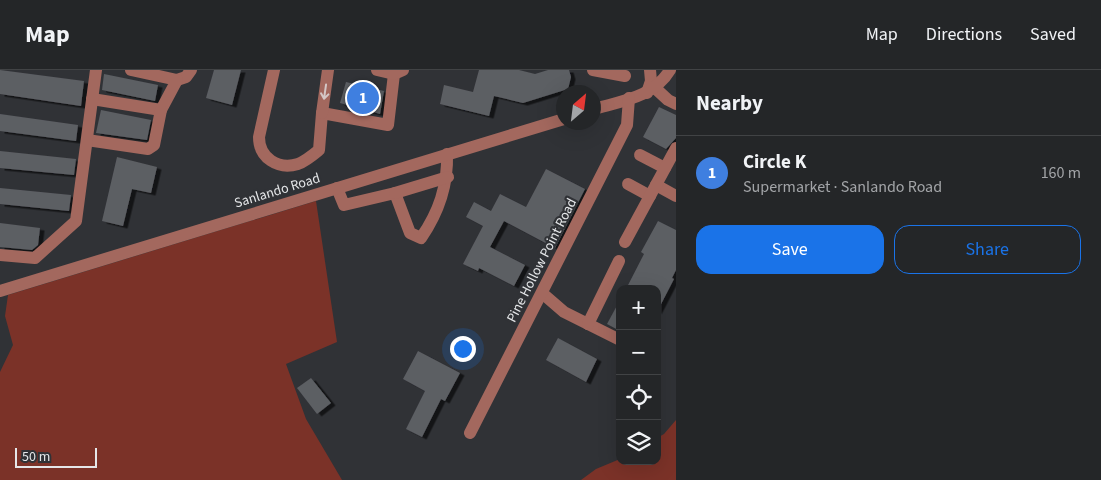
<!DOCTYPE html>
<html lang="en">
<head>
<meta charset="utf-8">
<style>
  :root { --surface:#242628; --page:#303234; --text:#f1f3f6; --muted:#a3a5a8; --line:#414345; --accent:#1a73e8 }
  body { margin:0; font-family:"Source Sans 3",sans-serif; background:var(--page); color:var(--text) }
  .controls { position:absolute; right:15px; bottom:15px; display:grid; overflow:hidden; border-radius:10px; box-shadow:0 5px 20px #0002 }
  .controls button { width:45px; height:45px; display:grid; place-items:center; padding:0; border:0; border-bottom:1px solid var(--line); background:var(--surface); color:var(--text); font:25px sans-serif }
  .compass { position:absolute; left:556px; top:15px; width:45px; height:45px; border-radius:50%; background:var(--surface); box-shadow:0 5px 20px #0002; rotate:28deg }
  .scale { position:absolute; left:15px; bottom:12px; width:82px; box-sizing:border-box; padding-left:5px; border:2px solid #e5e7e9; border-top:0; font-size:14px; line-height:18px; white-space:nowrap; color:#e5e7e9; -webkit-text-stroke:4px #303236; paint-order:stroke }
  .you { position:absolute; left:462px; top:278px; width:18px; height:18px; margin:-12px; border:4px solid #fff; border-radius:50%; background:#1a73e8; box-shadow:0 0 0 8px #1a73e833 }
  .badge { display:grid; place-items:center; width:32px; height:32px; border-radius:50%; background:var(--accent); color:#fff; font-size:16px; font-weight:700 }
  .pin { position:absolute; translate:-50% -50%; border:2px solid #fff; box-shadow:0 1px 5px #0006 }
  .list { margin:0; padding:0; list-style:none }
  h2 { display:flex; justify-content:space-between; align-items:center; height:65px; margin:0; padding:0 20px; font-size:21px }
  h2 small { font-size:16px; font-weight:400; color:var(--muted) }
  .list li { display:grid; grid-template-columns:32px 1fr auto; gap:15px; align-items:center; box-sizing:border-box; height:75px; padding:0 20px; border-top:1px solid var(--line) }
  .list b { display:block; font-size:19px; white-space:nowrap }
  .list p { margin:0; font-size:16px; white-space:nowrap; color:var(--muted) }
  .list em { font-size:16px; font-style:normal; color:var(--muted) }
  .actions { display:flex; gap:10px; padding:15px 20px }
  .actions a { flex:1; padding:11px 0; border:1px solid var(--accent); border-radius:15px; text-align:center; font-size:18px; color:var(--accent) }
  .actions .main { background:var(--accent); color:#fff }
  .icon { flex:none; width:28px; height:28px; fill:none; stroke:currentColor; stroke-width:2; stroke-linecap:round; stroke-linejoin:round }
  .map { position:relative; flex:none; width:676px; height:410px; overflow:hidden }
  header { display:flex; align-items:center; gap:30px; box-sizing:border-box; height:70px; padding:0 25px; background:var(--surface); border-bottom:1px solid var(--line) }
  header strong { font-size:24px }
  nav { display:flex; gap:28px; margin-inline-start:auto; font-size:18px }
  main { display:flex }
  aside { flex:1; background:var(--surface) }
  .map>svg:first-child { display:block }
</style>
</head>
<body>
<header>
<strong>Map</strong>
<nav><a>Map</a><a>Directions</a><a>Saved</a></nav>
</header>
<main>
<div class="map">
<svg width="676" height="410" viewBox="0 0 676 410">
  <defs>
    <filter id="shadow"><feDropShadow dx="4.5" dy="2.5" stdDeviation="0" flood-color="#0009"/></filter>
  </defs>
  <rect width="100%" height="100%" fill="#303236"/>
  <g fill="#7b3228">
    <polygon points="316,131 337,272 286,294 306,349 342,410 0,410 0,302 13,275 5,246 8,225"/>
    <polygon points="676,350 676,410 581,410 596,399 620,389 620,391 657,391 657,368 664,364"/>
  </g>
  <g fill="#5c5e63" filter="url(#shadow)">
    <polygon points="0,0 84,11 81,36 0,24"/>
    <polygon points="214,0 241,0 232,35 206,28"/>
    <polygon points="479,0 519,0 535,4 548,0 569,0 571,7 568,19 523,33 494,26 489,46 440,34 444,15 473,22"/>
    <polygon points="104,4 158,15 155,31 102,20"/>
    <polygon points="346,12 384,21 380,44 340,33"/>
    <polygon points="659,37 676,45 676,68 666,79 643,67"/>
    <polygon points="101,40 151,50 147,70 96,63"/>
    <polygon points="0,44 78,55 76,71 0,61"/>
    <polygon points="0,81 76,89 74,105 0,98"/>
    <polygon points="117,87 157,97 151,123 132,119 123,156 102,151"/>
    <polygon points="546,99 585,119 555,178 504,151 490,177 525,195 514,216 479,198 478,201 463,194 483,156 466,147 474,132 491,141 500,124 526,137"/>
    <polygon points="0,118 71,125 69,141 0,134"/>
    <polygon points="658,151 676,160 676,200 672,208 674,209 657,242 657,219 626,219 644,184 641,182"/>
    <polygon points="0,153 40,158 38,175 32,180 0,177"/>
    <polygon points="620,230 620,261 607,254"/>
    <polygon points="558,268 597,289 586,312 546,290"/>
    <polygon points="418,281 460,303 445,331 441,329 422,367 406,359 425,321 403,309"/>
    <polygon points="311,308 331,333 317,344 297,318"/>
  </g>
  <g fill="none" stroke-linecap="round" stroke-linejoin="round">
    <g stroke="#a3685e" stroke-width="12">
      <path d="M274,0L259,67C259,88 278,100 298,94C306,91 313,85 319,80L322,43L388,55L394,4"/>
      <polyline points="377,0 394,4 403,0"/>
      <polyline points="593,0 625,6"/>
      <polyline points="177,10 186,7 191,0"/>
      <polyline points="655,18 668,30 676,34"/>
      <polyline points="647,23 651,11 650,0"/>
      <polyline points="92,29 161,40 177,10 131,0"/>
      <path d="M594,39C622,31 654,27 670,0"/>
      <polyline points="322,43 328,0"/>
      <polyline points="87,70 148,79 154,75 161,40"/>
      <polyline points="640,85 665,98"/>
      <polyline points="628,114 650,126"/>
      <polyline points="656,115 676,126"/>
      <path d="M337,118L344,135L395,123L410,163L421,168C439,142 448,116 447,84"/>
      <polyline points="395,123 448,107"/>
      <polyline points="625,172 676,78"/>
      <polyline points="0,185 35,188 76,151 96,0"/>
      <polyline points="0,221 564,49"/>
      <polyline points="542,223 564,242 620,270"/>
      <polyline points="588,254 619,191"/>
      <polyline points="470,363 627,55 629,28"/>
    </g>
  </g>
  <defs><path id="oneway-shaft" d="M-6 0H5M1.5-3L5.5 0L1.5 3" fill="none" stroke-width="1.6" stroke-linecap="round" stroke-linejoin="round" transform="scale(1.25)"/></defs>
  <use stroke="#d4c7c6" href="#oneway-shaft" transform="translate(325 22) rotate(98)"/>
  <g text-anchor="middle" stroke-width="4.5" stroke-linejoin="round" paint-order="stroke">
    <g font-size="14" fill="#e5e7e9" stroke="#303236">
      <text transform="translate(277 120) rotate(-17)" y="5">Sanlando Road</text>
      <text transform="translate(541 190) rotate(-63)" y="5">Pine Hollow Point Road</text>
    </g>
  </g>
</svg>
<div class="controls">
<button>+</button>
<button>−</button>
<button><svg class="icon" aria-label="locate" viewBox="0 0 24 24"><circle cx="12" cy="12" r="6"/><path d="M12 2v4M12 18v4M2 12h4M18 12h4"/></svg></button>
<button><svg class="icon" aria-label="layers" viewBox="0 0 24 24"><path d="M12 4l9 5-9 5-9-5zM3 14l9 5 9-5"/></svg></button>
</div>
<svg class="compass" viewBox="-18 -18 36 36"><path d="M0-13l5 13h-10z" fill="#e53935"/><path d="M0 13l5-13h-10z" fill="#a3a5a8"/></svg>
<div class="scale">50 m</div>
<div class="you"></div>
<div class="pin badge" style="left:363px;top:28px;background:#3f7fe0">1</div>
</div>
<aside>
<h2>Nearby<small></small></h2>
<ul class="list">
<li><span class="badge" style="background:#3f7fe0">1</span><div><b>Circle K</b><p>Supermarket · Sanlando Road</p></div><em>160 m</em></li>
</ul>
<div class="actions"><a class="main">Save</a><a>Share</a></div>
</aside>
</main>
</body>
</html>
